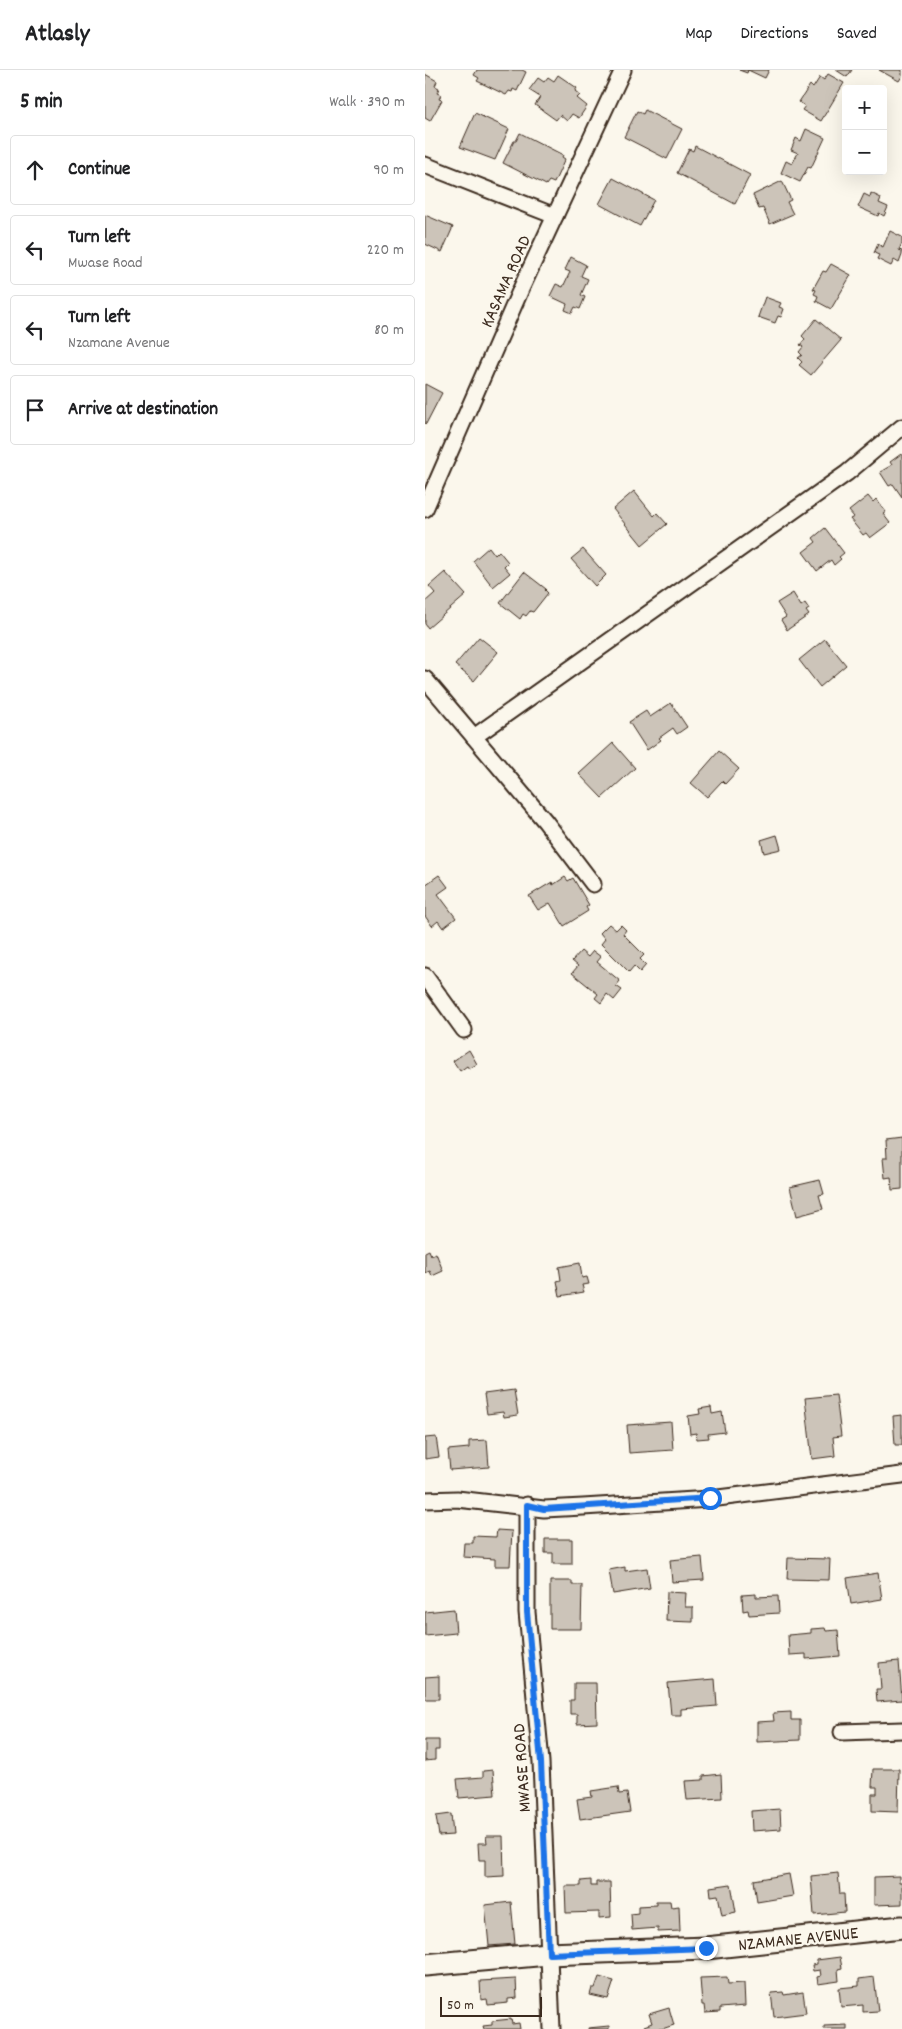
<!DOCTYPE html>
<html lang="en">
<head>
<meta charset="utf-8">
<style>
  :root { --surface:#fff; --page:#f6f6f6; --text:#202124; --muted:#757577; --line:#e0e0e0 }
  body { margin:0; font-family:Dekko,sans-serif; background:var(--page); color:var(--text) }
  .controls { position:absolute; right:15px; top:15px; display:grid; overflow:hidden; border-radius:5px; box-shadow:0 5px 20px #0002 }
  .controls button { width:45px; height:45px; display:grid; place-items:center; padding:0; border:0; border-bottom:1px solid var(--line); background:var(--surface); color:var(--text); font:25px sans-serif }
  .scale { position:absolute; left:15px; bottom:12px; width:102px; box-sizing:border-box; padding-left:5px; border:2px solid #3b2a1e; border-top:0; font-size:14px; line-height:18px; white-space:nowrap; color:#3b2a1e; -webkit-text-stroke:4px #fbf7ec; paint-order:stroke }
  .stop { position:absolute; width:15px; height:15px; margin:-11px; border:4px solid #1a73e8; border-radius:50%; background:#fff }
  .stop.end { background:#1a73e8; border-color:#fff; box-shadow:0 1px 5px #0008 }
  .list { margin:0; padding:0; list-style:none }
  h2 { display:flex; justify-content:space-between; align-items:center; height:65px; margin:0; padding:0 20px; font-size:21px }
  h2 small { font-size:16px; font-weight:400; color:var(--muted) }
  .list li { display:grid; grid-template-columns:32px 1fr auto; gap:15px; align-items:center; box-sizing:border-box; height:70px; margin:0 10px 10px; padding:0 10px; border:1px solid var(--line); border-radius:5px }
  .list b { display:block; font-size:19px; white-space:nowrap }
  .list p { margin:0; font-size:16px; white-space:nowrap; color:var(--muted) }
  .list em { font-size:16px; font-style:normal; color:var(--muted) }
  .icon { flex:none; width:28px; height:28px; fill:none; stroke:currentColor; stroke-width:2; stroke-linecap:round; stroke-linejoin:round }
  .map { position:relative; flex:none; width:477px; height:1959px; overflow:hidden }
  header { display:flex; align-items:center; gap:30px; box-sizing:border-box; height:70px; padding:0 25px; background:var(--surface); border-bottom:1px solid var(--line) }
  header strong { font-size:24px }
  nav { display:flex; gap:28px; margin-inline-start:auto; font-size:18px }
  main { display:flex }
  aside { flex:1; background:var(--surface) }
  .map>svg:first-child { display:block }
</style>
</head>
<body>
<header>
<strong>Atlasly</strong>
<nav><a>Map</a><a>Directions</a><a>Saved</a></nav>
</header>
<main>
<aside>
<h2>5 min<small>Walk · 390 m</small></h2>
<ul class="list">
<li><svg class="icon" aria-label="ahead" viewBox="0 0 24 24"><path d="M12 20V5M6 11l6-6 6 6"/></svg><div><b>Continue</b></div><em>90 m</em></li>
<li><svg class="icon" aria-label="left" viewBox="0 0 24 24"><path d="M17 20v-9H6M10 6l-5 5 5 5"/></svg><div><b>Turn left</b><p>Mwase Road</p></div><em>220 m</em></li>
<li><svg class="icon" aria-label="left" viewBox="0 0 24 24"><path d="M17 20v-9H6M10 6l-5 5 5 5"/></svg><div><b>Turn left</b><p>Nzamane Avenue</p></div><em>80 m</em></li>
<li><svg class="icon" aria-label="arrive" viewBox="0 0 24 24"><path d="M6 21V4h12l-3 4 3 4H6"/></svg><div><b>Arrive at destination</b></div></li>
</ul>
</aside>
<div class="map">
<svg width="477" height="1959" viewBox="0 0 477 1959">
  <rect width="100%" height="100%" fill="#fbf7ec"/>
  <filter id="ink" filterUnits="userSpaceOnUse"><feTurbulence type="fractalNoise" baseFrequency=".02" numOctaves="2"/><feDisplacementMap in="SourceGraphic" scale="10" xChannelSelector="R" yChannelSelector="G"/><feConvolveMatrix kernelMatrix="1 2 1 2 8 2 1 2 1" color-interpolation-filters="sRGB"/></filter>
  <g filter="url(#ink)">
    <g fill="#ccc4b9" stroke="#3b2a1e">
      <polygon points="52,0 97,0 101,2 92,21 88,19 87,22 84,21 81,25 52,11 54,8 49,5"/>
      <polygon points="314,0 344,0 340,8 323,0 322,3"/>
      <polygon points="411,0 427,0 422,7"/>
      <polygon points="454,0 477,0 477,6 474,11"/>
      <polygon points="0,4 12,11 10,16 14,18 12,23 16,25 14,29 17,30 5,51 0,48"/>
      <polygon points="403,4 419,13 396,51 377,40 380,36 374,32 385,15 388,18 395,7 399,10"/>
      <polygon points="133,5 152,18 150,21 155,25 152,28 162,36 154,48 147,44 142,51 135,45 131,50 110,35 115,27 104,20 113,8 119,12 123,7 129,11"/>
      <polygon points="220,40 257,59 242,89 199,67 212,41 218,44"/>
      <polygon points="50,43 84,59 70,90 35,77"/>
      <polygon points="381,59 400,68 386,98 383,97 375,112 356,103 361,91 367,94 373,83 366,80 371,68 376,71"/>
      <polygon points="95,63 138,85 137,87 140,89 129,113 124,111 121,115 78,93 89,71 91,71"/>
      <polygon points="270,76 325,105 310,134 252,103 264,79 268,81"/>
      <polygon points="188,108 229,130 215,156 174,134"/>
      <polygon points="357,111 366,130 362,132 368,144 345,154 338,138 334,139 328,125"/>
      <polygon points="446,123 456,128 454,133 463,137 459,146 454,143 453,146 433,137 439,124 445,127"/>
      <polygon points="0,145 28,157 17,182 0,174"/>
      <polygon points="465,161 477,167 477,173 474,180 477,181 477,185 474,193 469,190 466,196 452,189 454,185 449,183 453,174 458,177"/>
      <polygon points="146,187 161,195 156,206 163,209 156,225 160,227 155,239 150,237 147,243 140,240 142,234 125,226 131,214 138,217 145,202 140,200"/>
      <polygon points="406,194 426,205 406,239 391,231 393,226 389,224 391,220 388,219 398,201 401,202"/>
      <polygon points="340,227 356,233 354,237 359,239 356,247 353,246 350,253 333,247"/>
      <polygon points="391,249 416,270 386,305 374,295 377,292 373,288 377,285 374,282 378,277 375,275 380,269 377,266"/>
      <polygon points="0,314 17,323 1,354 0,353"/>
      <polygon points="476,384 477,386 477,427 468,414 464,416 455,402 467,395 465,392"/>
      <polygon points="209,421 229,446 232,443 242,454 217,475 188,439"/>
      <polygon points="443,426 448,432 451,429 461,442 458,444 465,453 445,468 441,463 438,465 425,449 429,447 424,441"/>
      <polygon points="400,458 419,483 414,487 416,489 409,495 406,490 392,501 378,482 391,472 388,468"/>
      <polygon points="64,477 70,485 74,481 83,492 79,496 85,503 68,517 48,491"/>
      <polygon points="158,479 181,505 170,516 146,489"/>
      <polygon points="20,502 41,525 3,558 0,554 0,532 10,523 4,516"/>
      <polygon points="99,502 121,519 120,520 123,523 108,542 105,541 101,546 98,544 95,549 75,533"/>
      <polygon points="368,523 376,536 380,533 384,539 381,541 384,545 362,560 356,550 361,547 352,533"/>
      <polygon points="54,567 73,582 49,611 30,595"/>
      <polygon points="400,569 421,595 395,617 374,590"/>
      <polygon points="246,633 262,657 252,664 248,658 234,668 236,670 222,680 204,652 221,641 225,647"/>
      <polygon points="188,673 210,698 177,728 154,704"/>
      <polygon points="294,681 314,699 300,714 297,711 282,727 266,713"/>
      <polygon points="352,765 356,779 339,783 336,770"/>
      <polygon points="14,805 23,817 13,824 31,848 18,858 13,851 7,856 0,846 0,815"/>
      <polygon points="140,807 143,811 148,808 164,835 161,837 163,841 139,856 125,833 113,840 104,826 127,812 128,815"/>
      <polygon points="184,854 191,860 196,855 201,860 198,864 219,885 215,889 221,895 215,902 209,896 204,902 176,874 180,869 175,863"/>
      <polygon points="156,881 163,887 168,881 176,887 172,892 195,911 191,916 197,920 189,930 182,924 176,933 170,928 173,924 147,903 153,896 147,891"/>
      <polygon points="44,980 52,994 44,999 42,996 35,1001 28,991"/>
      <polygon points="477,1068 477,1119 467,1120 466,1107 460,1108 458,1088 462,1088 461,1070"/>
      <polygon points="395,1110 399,1124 394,1125 398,1139 372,1146 365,1117"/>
      <polygon points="4,1180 6,1185 11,1183 18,1201 7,1206 5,1201 0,1203 0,1182"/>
      <polygon points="155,1193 157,1208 162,1207 164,1214 157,1215 159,1222 135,1226 132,1211 136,1210 134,1197"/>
      <polygon points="89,1320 93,1345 79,1347 78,1342 62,1344 59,1324"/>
      <polygon points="411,1325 416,1366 408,1367 410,1386 387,1389 380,1328"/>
      <polygon points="286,1337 287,1344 297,1342 300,1362 283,1364 284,1368 272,1369 271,1363 265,1364 263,1346 275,1344 274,1339"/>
      <polygon points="477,1345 477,1375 470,1375 468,1346"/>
      <polygon points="246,1352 248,1380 204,1383 202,1355"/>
      <polygon points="11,1367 14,1387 0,1389 0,1368"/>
      <polygon points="62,1370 64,1397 25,1400 23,1380 44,1378 44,1371"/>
      <polygon points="72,1460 87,1461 85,1496 70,1496 70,1489 38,1487 39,1473 48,1473 48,1466 71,1467"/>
      <polygon points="120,1469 147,1469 147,1494 128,1494 128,1483 120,1483"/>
      <polygon points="277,1487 279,1510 247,1512 245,1490"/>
      <polygon points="363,1488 405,1489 404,1510 362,1509"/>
      <polygon points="200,1497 200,1501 222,1498 225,1518 188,1524 184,1500"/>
      <polygon points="453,1503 457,1529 426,1534 422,1508"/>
      <polygon points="125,1511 147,1511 147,1515 157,1515 156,1559 125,1559"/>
      <polygon points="242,1522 261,1523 260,1537 268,1537 268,1552 241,1551"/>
      <polygon points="331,1524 331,1527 353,1526 354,1543 324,1545 323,1540 318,1541 317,1525"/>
      <polygon points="29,1539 31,1563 0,1566 0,1542"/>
      <polygon points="400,1558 401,1561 413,1560 415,1586 381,1589 381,1584 364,1585 363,1565 386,1563 386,1559"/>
      <polygon points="474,1591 477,1630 452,1632 451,1619 456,1619 454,1593"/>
      <polygon points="14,1606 14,1629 0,1629 0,1607"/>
      <polygon points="290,1609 292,1636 256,1639 256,1645 246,1645 243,1613"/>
      <polygon points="149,1613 171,1613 172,1653 152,1654 152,1644 145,1644 145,1630 149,1630"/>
      <polygon points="366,1642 366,1650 375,1650 375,1670 332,1672 332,1652 349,1651 348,1643"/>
      <polygon points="0,1670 14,1670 14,1680 10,1680 10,1690 0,1691"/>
      <polygon points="448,1699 474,1699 473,1742 447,1741 447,1724 452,1724 452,1717 447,1717"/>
      <polygon points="68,1700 70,1725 34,1728 32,1709 58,1707 58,1701"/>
      <polygon points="296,1704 297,1728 262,1730 260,1711 278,1710 278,1706"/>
      <polygon points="193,1717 194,1724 202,1723 205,1742 155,1749 152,1729 167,1727 166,1721"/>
      <polygon points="355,1739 356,1759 327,1761 326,1741"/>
      <polygon points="26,1744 28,1765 14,1766 11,1746"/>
      <polygon points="61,1766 78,1766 79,1806 60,1807 60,1790 54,1790 53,1773 62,1773"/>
      <polygon points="413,1803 415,1824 419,1824 420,1842 389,1845 386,1806"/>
      <polygon points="364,1804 368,1826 332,1832 329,1810"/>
      <polygon points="474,1806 474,1812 477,1812 477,1834 449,1835 449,1807"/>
      <polygon points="166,1810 166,1816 171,1816 171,1812 185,1812 186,1847 174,1848 174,1842 141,1843 140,1816 156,1816 156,1811"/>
      <polygon points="306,1814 311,1842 297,1845 293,1825 286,1826 285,1817"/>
      <polygon points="231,1831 245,1831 246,1837 254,1836 255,1861 233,1862 233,1858 207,1860 206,1844 213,1843 213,1836 231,1835"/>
      <polygon points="86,1832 90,1874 64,1876 60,1835"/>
      <polygon points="415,1887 417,1898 413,1899 414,1911 393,1914 392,1907 396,1906 395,1900 388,1901 387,1895 392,1894 392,1890"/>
      <polygon points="174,1907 189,1911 183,1929 165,1925 167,1918 170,1918"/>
      <polygon points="302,1907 303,1914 319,1913 320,1936 295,1938 295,1942 280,1943 279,1935 277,1935 275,1908"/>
      <polygon points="449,1907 453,1941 438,1942 438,1935 416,1937 414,1918 434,1916 434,1909"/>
      <polygon points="91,1909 92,1928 83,1929 83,1933 63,1935 62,1929 56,1930 55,1911"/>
      <polygon points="358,1922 359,1925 378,1922 381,1943 349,1947 346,1923"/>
      <polygon points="244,1938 249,1955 237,1959 220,1959 219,1956 227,1953 224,1944"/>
      <polygon points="86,1949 87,1954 94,1953 95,1959 59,1959 58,1956 67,1955 67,1951"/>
      <polygon points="422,1955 422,1959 399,1959 399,1956"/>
      <polygon points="184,1956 184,1959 163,1959 163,1958"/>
    </g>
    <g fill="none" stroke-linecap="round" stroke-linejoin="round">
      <defs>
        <g id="street">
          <polyline points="0,95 130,146"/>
          <polyline points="0,439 96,219 198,0"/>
          <polyline points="0,609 120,751 168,814"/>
          <polyline points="49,667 422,403 477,357"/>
          <polyline points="0,906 39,960"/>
          <polyline points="0,1430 32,1429 119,1439 158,1437 285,1429 477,1405"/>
          <polyline points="102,1435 102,1542 116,1692 127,1959"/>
          <polyline points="417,1662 477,1660"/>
        </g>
        <polyline id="secondary" points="0,1895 123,1884 281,1878 477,1857"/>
      </defs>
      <use href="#street" stroke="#3b2a1e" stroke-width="19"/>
      <use href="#secondary" stroke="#3b2a1e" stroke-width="25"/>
      <use href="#street" stroke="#fbf7ec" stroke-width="15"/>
      <use href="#secondary" stroke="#fbf7ec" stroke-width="21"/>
    </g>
  </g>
  <g fill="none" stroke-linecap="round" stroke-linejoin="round" filter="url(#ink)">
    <polyline stroke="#1a73e8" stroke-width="6" points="281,1878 124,1884 116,1692 102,1542 102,1435 119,1439 285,1428"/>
  </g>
  <g text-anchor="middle" stroke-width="4.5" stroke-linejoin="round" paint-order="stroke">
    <g font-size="18" fill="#3b2a1e" stroke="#fbf7ec">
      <text transform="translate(80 211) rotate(-66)" y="6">KASAMA ROAD</text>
      <text transform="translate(96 1698) rotate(-94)" y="6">MWASE ROAD</text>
      <text transform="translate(373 1868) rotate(-6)" y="6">NZAMANE AVENUE</text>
    </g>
  </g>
</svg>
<div class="controls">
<button>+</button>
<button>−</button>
</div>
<div class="scale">50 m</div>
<div class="stop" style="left:285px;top:1428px"></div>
<div class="stop end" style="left:281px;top:1878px"></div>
</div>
</main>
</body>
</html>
